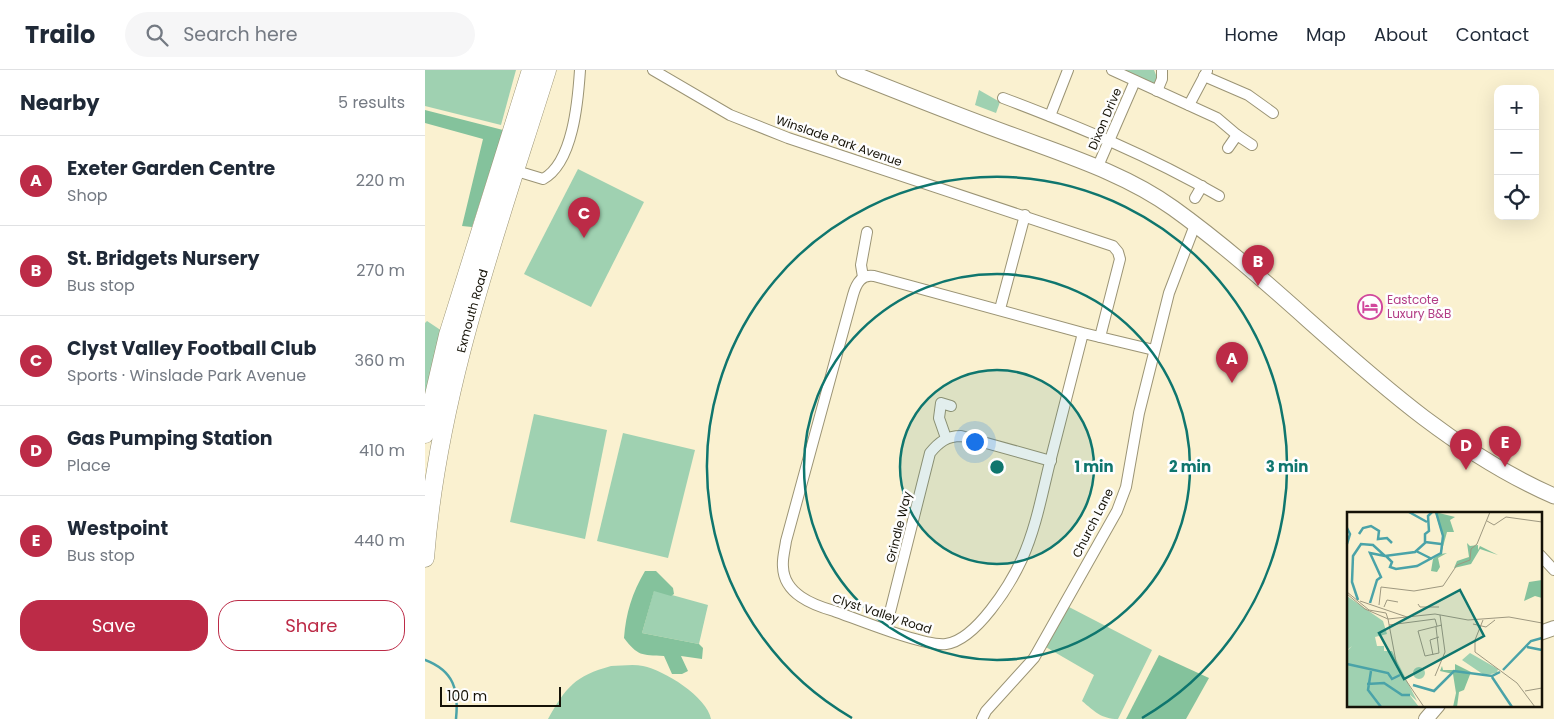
<!DOCTYPE html>
<html lang="en">
<head>
<meta charset="utf-8">
<style>
  :root { --surface:#fff; --page:#f6f6f7; --text:#1f2937; --muted:#747a83; --line:#e0e1e3; --accent:#bc2b47 }
  body { margin:0; font-family:Poppins,sans-serif; background:var(--page); color:var(--text) }
  .controls { position:absolute; right:15px; top:15px; display:grid; overflow:hidden; border-radius:10px; box-shadow:0 5px 20px #0002 }
  .controls button { width:45px; height:45px; display:grid; place-items:center; padding:0; border:0; border-bottom:1px solid var(--line); background:var(--surface); color:var(--text); font:25px sans-serif }
  .scale { position:absolute; left:15px; bottom:12px; width:121px; box-sizing:border-box; padding-left:5px; border:2px solid #151207; border-top:0; font-size:14px; line-height:18px; white-space:nowrap; color:#151207; -webkit-text-stroke:4px #fefefe; paint-order:stroke }
  .you { position:absolute; left:549px; top:371px; width:18px; height:18px; margin:-12px; border:4px solid #fff; border-radius:50%; background:#1a73e8; box-shadow:0 0 0 8px #1a73e833 }
  .badge { display:grid; place-items:center; width:32px; height:32px; border-radius:50%; background:var(--accent); color:#fff; font-size:16px; font-weight:700 }
  .pin { position:absolute; translate:-50% -41px; filter:drop-shadow(0 1px 2px #0008) }
  .pin::after { content:''; position:absolute; top:26px; width:18px; height:15px; background:inherit; clip-path:polygon(0 0,100% 0,50% 100%) }
  .list { margin:0; padding:0; list-style:none }
  h2 { display:flex; justify-content:space-between; align-items:center; height:65px; margin:0; padding:0 20px; font-size:21px }
  h2 small { font-size:16px; font-weight:400; color:var(--muted) }
  .list li { display:grid; grid-template-columns:32px 1fr auto; gap:15px; align-items:center; box-sizing:border-box; height:90px; padding:0 20px; border-top:1px solid var(--line) }
  .list b { display:block; font-size:19px; white-space:nowrap }
  .list p { margin:0; font-size:16px; white-space:nowrap; color:var(--muted) }
  .list em { font-size:16px; font-style:normal; color:var(--muted) }
  .actions { display:flex; gap:10px; padding:15px 20px }
  .actions a { flex:1; padding:11px 0; border:1px solid var(--accent); border-radius:20px; text-align:center; font-size:18px; color:var(--accent) }
  .actions .main { background:var(--accent); color:#fff }
  .icon { flex:none; width:28px; height:28px; fill:none; stroke:currentColor; stroke-width:2; stroke-linecap:round; stroke-linejoin:round }
  .map { position:relative; flex:none; width:1129px; height:649px; overflow:hidden }
  header { display:flex; align-items:center; gap:30px; box-sizing:border-box; height:70px; padding:0 25px; background:var(--surface); border-bottom:1px solid var(--line) }
  header strong { font-size:24px }
  nav { display:flex; gap:28px; margin-inline-start:auto; font-size:18px }
  .search { width:350px; height:45px; background:var(--page); display:flex; align-items:center; gap:12px; box-sizing:border-box; padding:0 18px; border-radius:28px; color:var(--muted); font-size:19px }
  main { display:flex }
  aside { flex:1; background:var(--surface) }
  .map>svg:first-child { display:block }
</style>
</head>
<body>
<header>
<strong>Trailo</strong>
<div class="search"><svg class="icon" aria-label="search" viewBox="0 0 24 24"><circle cx="10" cy="10" r="6"/><path d="M15 15l6 6"/></svg>Search here</div>
<nav><a>Home</a><a>Map</a><a>About</a><a>Contact</a></nav>
</header>
<main>
<aside>
<h2>Nearby<small>5 results</small></h2>
<ul class="list">
<li><span class="badge">A</span><div><b>Exeter Garden Centre</b><p>Shop</p></div><em>220 m</em></li>
<li><span class="badge">B</span><div><b>St. Bridgets Nursery</b><p>Bus stop</p></div><em>270 m</em></li>
<li><span class="badge">C</span><div><b>Clyst Valley Football Club</b><p>Sports · Winslade Park Avenue</p></div><em>360 m</em></li>
<li><span class="badge">D</span><div><b>Gas Pumping Station</b><p>Place</p></div><em>410 m</em></li>
<li><span class="badge">E</span><div><b>Westpoint</b><p>Bus stop</p></div><em>440 m</em></li>
</ul>
<div class="actions"><a class="main">Save</a><a>Share</a></div>
</aside>
<div class="map">
<svg width="1129" height="649" viewBox="0 0 1129 649">
  <rect width="100%" height="100%" fill="#faf1d0"/>
  <g fill="#9fd1b1">
    <polygon points="0,0 91,0 76,55 0,36"/>
    <polygon points="698,0 729,0 733,10 729,14"/>
    <polygon points="554,20 575,32 571,43 550,35"/>
    <polygon points="153,99 219,132 166,237 99,204"/>
    <polygon points="2,251 20,263 0,333 0,253"/>
    <polygon points="109,344 182,360 160,469 85,452"/>
    <polygon points="198,363 270,380 243,488 172,471"/>
    <polygon points="229,520 283,535 274,574 217,563"/>
    <path d="M644,537L727,580L693,649C676,649 669,641 657,631L669,605L619,576Z"/>
    <path d="M186,596C196,596 208,594 218,596C239,600 282,627 286,649H123C141,617 150,606 186,596Z"/>
  </g>
  <g fill="#84c29c">
    <polygon points="0,40 78,60 47,157 37,156 58,69 0,53"/>
    <path d="M220,501H231L248,518L249,524L246,526L229,521L217,563L274,574L278,578L277,589L256,586L263,601L257,604H247L239,586C216,585 213,586 199,568C201,543 207,523 220,501Z"/>
    <polygon points="734,585 784,608 761,649 701,649"/>
  </g>
  <g fill="none" stroke-linecap="round" stroke-linejoin="round">
    <path stroke="#4aa3a8" stroke-width="2.5" d="M0,590C29,601 34,620 31,649"/>
    <defs>
      <g id="street">
        <polyline points="228,0 305,45 363,68 688,176 693,182 695,189 675,267"/>
        <polyline points="687,0 792,48 812,65"/>
        <polyline points="779,6 823,25 848,43"/>
        <polyline points="732,21 737,9 737,0"/>
        <path d="M578,28C652,56 725,86 794,126"/>
        <polyline points="764,35 782,1"/>
        <polyline points="625,46 643,0"/>
        <polyline points="803,78 812,65 827,75"/>
        <polyline points="673,96 710,11"/>
        <path d="M85,99L118,109C148,93 153,31 155,0"/>
        <polyline points="770,128 777,116"/>
        <polyline points="438,207 436,195 442,162"/>
        <polyline points="575,239 600,145"/>
        <path d="M658,263C647,306 636,349 625,392C617,424 611,458 597,489C585,515 551,570 521,574C500,577 432,549 409,541C388,535 359,524 358,497C357,489 360,479 361,471L428,225C431,214 436,204 449,206L658,263L729,280"/>
        <polyline points="521,368 514,348 516,333 526,336"/>
        <polyline points="1115,485 1129,500"/>
        <path d="M461,558L505,383C514,372 522,366 536,366L626,391"/>
        <polyline points="557,649 561,641 609,588 692,441 701,417 714,343 744,223 770,155"/>
      </g>
      <g id="secondary">
        <polyline points="1115,563 1129,558"/>
        <polyline points="1001,649 1013,635"/>
      </g>
      <path id="primary" d="M419,0C474,22 529,44 584,64C640,85 699,103 748,138C879,232 979,360 1129,426"/>
      <g id="highway">
        <polyline points="0,364 23,265 106,0"/>
        <path id="s1" d="M0,488C13,320 72,160 122,0"/>
      </g>
    </defs>
    <use href="#street" stroke="#9b9475" stroke-width="12"/>
    <use href="#secondary" stroke="#9b9475" stroke-width="16"/>
    <use href="#primary" stroke="#9b9475" stroke-width="17"/>
    <use href="#highway" stroke="#9b9475" stroke-width="19"/>
    <use href="#street" stroke="#fff" stroke-width="10"/>
    <use href="#secondary" stroke="#fff" stroke-width="14"/>
    <use href="#primary" stroke="#fff" stroke-width="15"/>
    <use href="#highway" stroke="#fff" stroke-width="18"/>
  </g>
  <circle cx="572" cy="397" r="97" fill="#0f766e" fill-opacity=".12"/>
  <g fill="none" stroke="#0f766e" stroke-width="2.5">
    <circle cx="572" cy="397" r="97"/>
    <circle cx="572" cy="397" r="193"/>
    <path d="M427 648A290 290 0 1 1 717 648"/>
  </g>
  <defs>
    <symbol id="hotel-ring" viewBox="-11 -11 22 22"><circle r="9.5" fill="#fefefe" stroke="#d1479c" stroke-width="1.5"/><path d="M-6-4.5h1.5V1H6V5H4.5V3h-9V5H-6ZM-4 0a1.8 1.8 0 1 1 3.6 0ZM.5 0V-2.5h3Q6-2.5 6 0Z" fill="#d1479c"/></symbol>
  </defs>
  <g fill-rule="evenodd">
    <use href="#hotel-ring" x="931" y="223" width="28" height="28"/>
  </g>
  <g text-anchor="middle" stroke-width="5" stroke-linejoin="round" paint-order="stroke">
    <g font-size="12" fill="#151207" stroke="#fefefe">
      <text transform="translate(680 49) rotate(-67)" y="4">Dixon Drive</text>
      <text transform="translate(414 71) rotate(19)" y="4">Winslade Park Avenue</text>
      <text dy="4" stroke="none"><textPath href="#s1" startOffset="252">Exmouth Road</textPath></text>
      <text transform="translate(668 453) rotate(-63)" y="4">Church Lane</text>
      <text transform="translate(474 457) rotate(-76)" y="4">Grindle Way</text>
      <text transform="translate(457 544) rotate(18)" y="4">Clyst Valley Road</text>
    </g>
    <g font-size="12" fill="#b23c85" stroke="#fefefe" text-anchor="start">
      <text x="962" y="234">Eastcote<tspan x="962" dy="14">Luxury B&amp;B</tspan></text>
    </g>
  </g>
  <g transform="translate(922 442)">
    <rect width="195" height="195" fill="#faf1d0"/>
    <path d="M0,84L36,109L40,122L28,125L30,134H37V139H45L70,189L62,182L72,195H0V139L5,134L0,138ZM123,141L151,157L150,161L137,163L115,148ZM66 161a6 6 0 1 1 12 0a6 6 0 1 1-12 0Z" fill="#9fd1b1"/>
    <path d="M88,0L108,5L103,8L107,20H100L94,42L100,41L91,46L93,55L90,60L84,59L86,47L94,41L96,26ZM120,31L123,34L131,33V38L133,34L151,43L133,37L124,52L107,56L110,49L122,45ZM195,68V86L188,84L177,89L182,70ZM108,152L124,160L117,178L112,180L110,195H106L109,181L106,162L93,159L95,154L96,158H108Z" fill="#84c29c"/>
    <path fill="none" stroke="#4aa3a8" stroke-width="2.5" d="M62,0L80,10M0,16L3,22L0,32M12,22L16,16L24,14L32,19L31,27L40,26L45,31M78,30L94,32M69,39L85,47M39,44L45,50L43,55L49,57L70,54L94,41L96,24L89,0M11,88L5,70L6,44L14,32L26,33L38,44L68,40L78,31V22L82,19L81,4L85,0M23,91L30,68L34,65L23,41L38,44M180,135L195,138M0,152L41,161L45,167L53,163M156,158L184,129L195,126M24,159L21,178L34,195M145,165L165,195M20,172L37,171L55,183H63M66,173L87,179L107,159L145,164L153,160"/>
    <path fill="none" stroke="#9e9880" stroke-width="1" d="M140,9L147,13L159,5L195,10M0,80L22,98L39,101L41,107L18,97L0,82M13,89L60,105M71,92L73,95H92M32,93L34,75L67,79L96,74L110,53L123,48L124,37L130,32L143,0M37,95L40,88L51,90M41,107L88,102L121,108L162,105L195,111M41,107L50,155L77,195M136,108L128,128V140L170,171L188,195M126,112L139,115L148,108M42,113L88,107L90,114M89,115L92,141L78,144L71,119L95,113M86,143L83,128L92,125M88,164L98,140L93,103M178,179L195,176"/>
    <path fill="#0f766e" fill-opacity="0.15" stroke="#0f766e" stroke-width="2.5" d="M113,78L137,124L57,167L32,121Z"/>
    <rect width="195" height="195" fill="none" stroke="#151207" stroke-width="2.5"/>
  </g>
  <circle cx="572" cy="397" r="8" fill="#0f766e" stroke="#fefefe" stroke-width="2.5"/>
  <g font-size="15" text-anchor="middle" font-weight="bold" fill="#0f766e" stroke="#fefefe" stroke-width="5" stroke-linejoin="round" paint-order="stroke">
    <text x="669" y="402">1 min</text>
    <text x="765" y="402">2 min</text>
    <text x="862" y="402">3 min</text>
  </g>
</svg>
<div class="controls">
<button>+</button>
<button>−</button>
<button><svg class="icon" aria-label="locate" viewBox="0 0 24 24"><circle cx="12" cy="12" r="6"/><path d="M12 2v4M12 18v4M2 12h4M18 12h4"/></svg></button>
</div>
<div class="scale">100 m</div>
<div class="you"></div>
<div class="pin badge" style="left:807px;top:313px">A</div>
<div class="pin badge" style="left:833px;top:216px">B</div>
<div class="pin badge" style="left:159px;top:168px">C</div>
<div class="pin badge" style="left:1041px;top:400px">D</div>
<div class="pin badge" style="left:1080px;top:397px">E</div>
</div>
</main>
</body>
</html>
